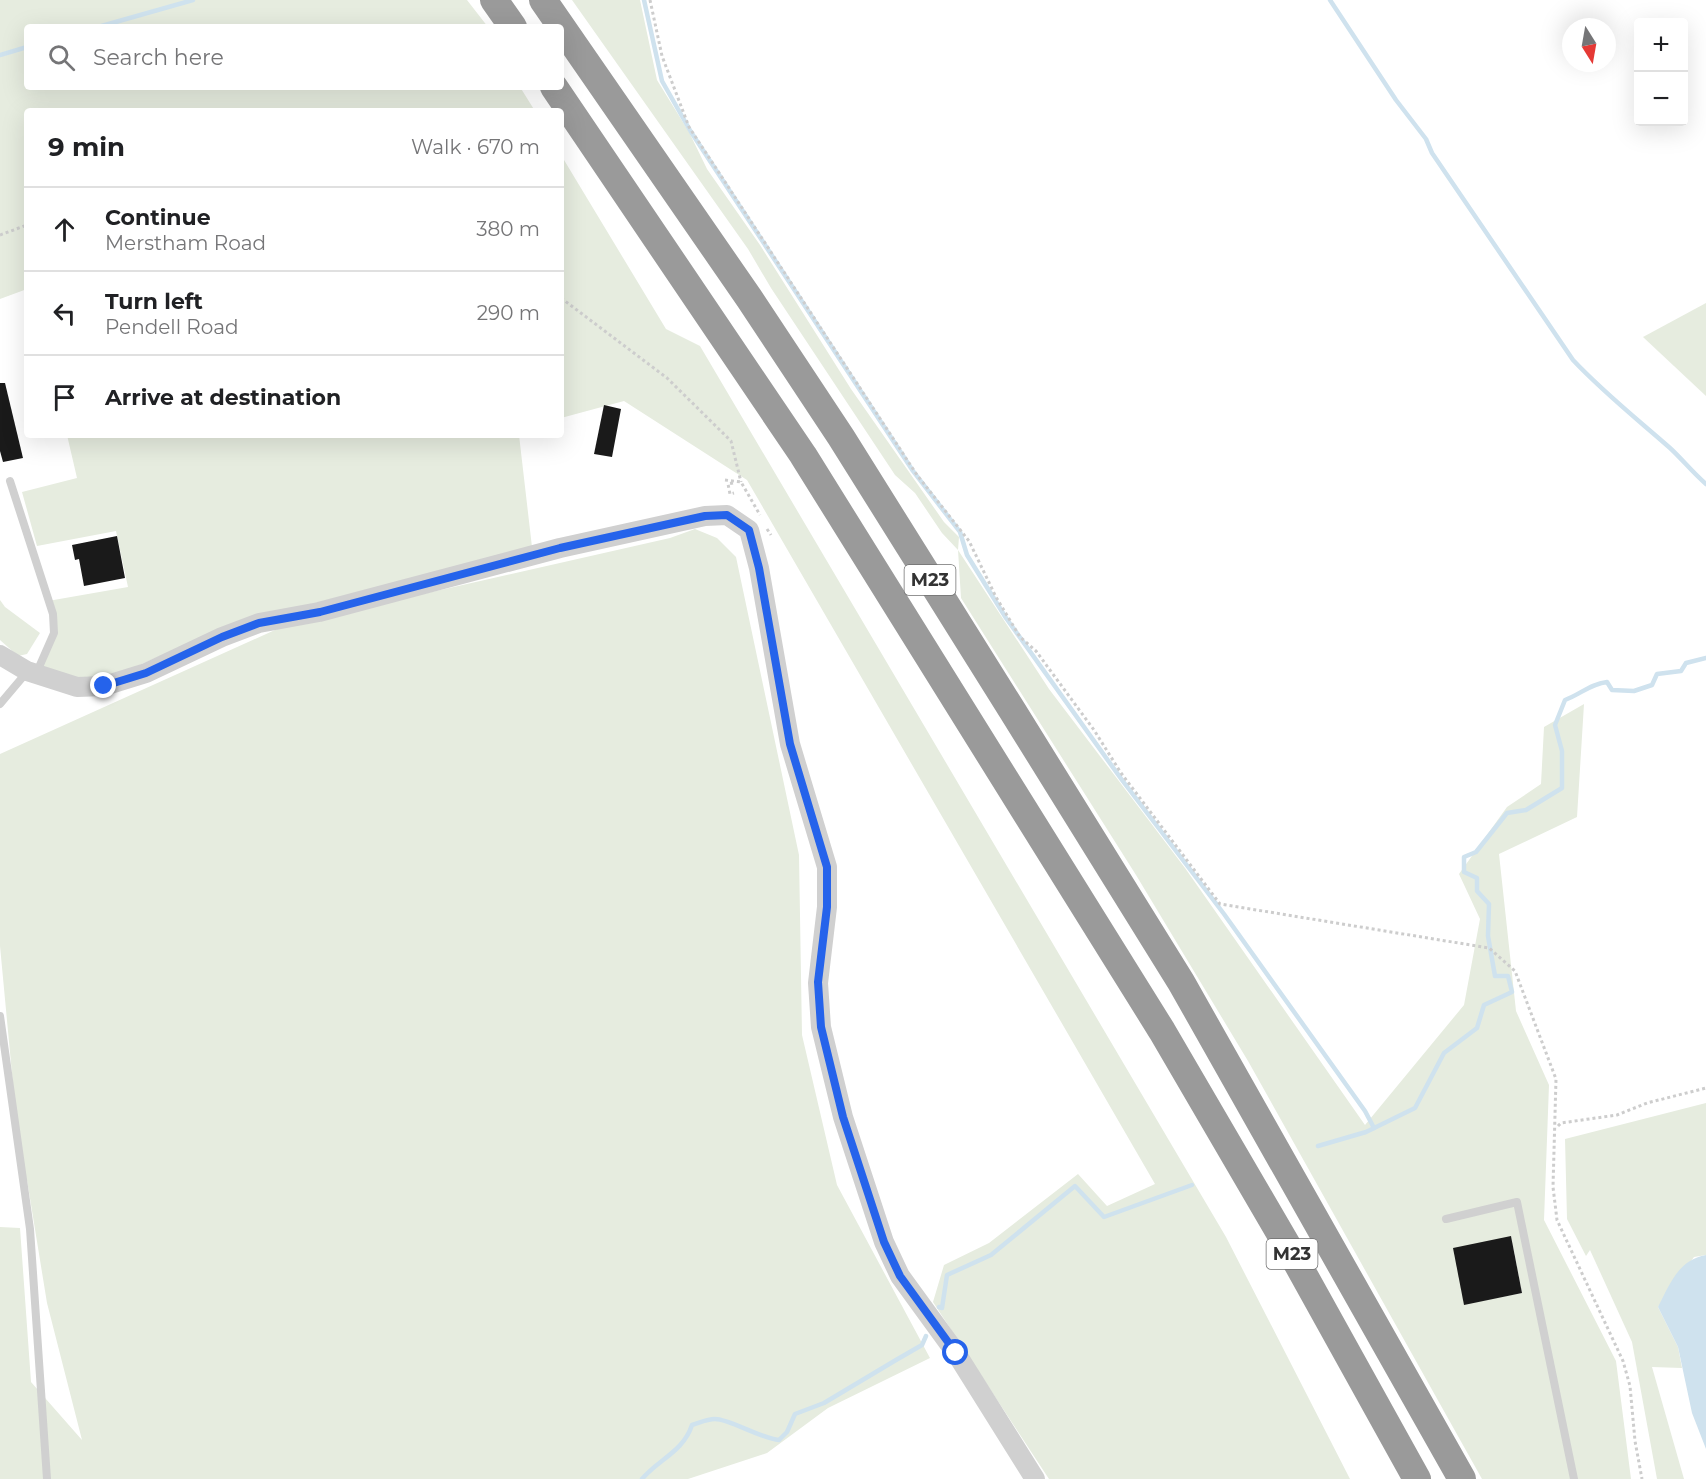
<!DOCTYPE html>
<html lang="en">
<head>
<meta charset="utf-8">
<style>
  :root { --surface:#fff; --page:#f2f2f2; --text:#202124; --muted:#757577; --line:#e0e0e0 }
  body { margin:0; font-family:Montserrat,sans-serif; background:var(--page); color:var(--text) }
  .controls { position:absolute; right:18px; top:18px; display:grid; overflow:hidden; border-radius:6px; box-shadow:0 6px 24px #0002 }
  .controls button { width:54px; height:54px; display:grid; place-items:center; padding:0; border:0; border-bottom:2px solid var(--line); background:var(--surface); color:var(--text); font:30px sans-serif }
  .compass { position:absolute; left:1562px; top:18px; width:54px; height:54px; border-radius:50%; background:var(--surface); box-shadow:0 6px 24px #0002; rotate:169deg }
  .stop { position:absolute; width:18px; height:18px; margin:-14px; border:4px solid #2563eb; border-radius:50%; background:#fff }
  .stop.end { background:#2563eb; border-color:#fff; box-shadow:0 2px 6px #0008 }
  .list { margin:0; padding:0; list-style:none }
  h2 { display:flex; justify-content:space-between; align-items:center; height:78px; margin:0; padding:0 24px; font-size:26px }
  h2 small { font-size:20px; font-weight:400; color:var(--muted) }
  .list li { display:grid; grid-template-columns:39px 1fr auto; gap:18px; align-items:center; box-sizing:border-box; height:84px; padding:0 24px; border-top:2px solid var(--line) }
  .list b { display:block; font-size:22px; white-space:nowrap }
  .list p { margin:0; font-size:20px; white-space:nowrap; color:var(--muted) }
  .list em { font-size:20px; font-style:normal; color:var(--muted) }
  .icon { flex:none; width:33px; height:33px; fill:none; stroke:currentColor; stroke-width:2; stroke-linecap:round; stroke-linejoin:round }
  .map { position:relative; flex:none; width:1706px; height:1479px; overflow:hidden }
  .search { position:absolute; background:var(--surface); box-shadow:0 6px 24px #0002; left:24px; top:24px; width:540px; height:66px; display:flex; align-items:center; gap:15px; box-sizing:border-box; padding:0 21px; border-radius:6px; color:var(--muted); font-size:22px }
  .panel { position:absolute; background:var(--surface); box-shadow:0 6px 24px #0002; left:24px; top:108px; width:540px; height:330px; border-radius:6px }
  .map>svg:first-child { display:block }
</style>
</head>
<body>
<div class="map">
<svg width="1706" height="1479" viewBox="0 0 1706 1479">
  <rect width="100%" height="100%" fill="#fff"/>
  <g fill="#e6ecdf" fill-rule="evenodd">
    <polygon points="0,0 467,0 488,27 27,27 27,87 520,87 535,111 27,111 27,289 0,299"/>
    <path d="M572,0H640L657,80L689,132L707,169L760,245L851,389L944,522L959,537L958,550L1049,689L1185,868L1365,1125L1464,1005L1480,919L1459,874L1507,807L1541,784L1544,727L1584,704L1577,817L1499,854L1516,1011L1549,1085L1544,1220L1616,1361L1631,1479H1482L1248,1061L1136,875L961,598L958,550L942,533L915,493L895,475L771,288L748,249ZM1511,1236L1522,1293L1465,1304Z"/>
    <polygon points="561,155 666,329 700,346 1226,1237 1350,1479 1049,1479 933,1302 944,1265 989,1243 1078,1174 1107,1206 1155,1184 747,480 624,401 561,418"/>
    <polygon points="1706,303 1706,396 1643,337"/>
    <polygon points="67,435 519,435 532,547 169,652 110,678 73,680 39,667 54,633 48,601 128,587 116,531 37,546 22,492 77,478"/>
    <polygon points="695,529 717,538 736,557 799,855 802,1035 837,1185 930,1358 828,1408 767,1453 688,1479 0,1479 0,1227 20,1228 31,1382 82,1440 47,1303 27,1180 22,1180 0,946 0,754 286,625 670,538"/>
    <polygon points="0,600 5,607 40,633 27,654 18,656 0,640"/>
    <polygon points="1706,1103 1706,1255 1694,1257 1658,1307 1678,1347 1682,1368 1652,1367 1684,1479 1657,1479 1632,1342 1590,1250 1586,1256 1567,1219 1565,1139"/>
  </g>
  <path fill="#cfe2ee" d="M1706,1255V1449L1692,1413L1678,1347L1658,1307C1670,1284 1678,1260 1706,1255Z"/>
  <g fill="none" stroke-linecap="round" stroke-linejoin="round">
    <g stroke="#cfe2ee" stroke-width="4.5">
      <polyline points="644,0 662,81 691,132 913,471 960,532 967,555 1006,618 1122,780 1224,914 1365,1111 1374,1128"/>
      <path d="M1330,0L1396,100L1426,139L1432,153L1573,360C1603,392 1637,419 1670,448C1682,459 1693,473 1706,484"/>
      <polyline points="98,27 193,0"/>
      <polyline points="0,55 27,47"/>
      <path d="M1318,1146L1366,1132L1415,1108L1444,1053L1477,1028L1484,1005L1512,992L1508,976H1495L1488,936L1489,904L1477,891V878L1464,872V857L1476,852L1507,813L1526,810L1562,788V751L1555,725L1565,700C1581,694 1590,684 1607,682L1612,690L1634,691L1652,685L1657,674L1681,671L1686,663L1706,658"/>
      <polyline points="939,1307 942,1308 947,1275 991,1255 1075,1186 1104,1217 1192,1185"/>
      <path d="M642,1479C659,1459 683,1452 692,1425C699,1423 707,1419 715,1419C730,1419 759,1438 779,1440L787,1432L795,1414L824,1403L896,1360L922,1345L926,1336"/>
    </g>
  </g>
  <g fill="#1a1a1a">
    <polygon points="0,383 5,383 23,458 3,462 0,451"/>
    <polygon points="604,405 621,409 612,457 594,454"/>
    <polygon points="117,536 125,578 84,586 79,559 75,560 72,545"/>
    <polygon points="1511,1236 1522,1293 1464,1305 1453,1248"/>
  </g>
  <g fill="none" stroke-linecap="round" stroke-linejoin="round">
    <g stroke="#cdcdcd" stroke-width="3" stroke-dasharray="3 3" stroke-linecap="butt">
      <polyline points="650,0 662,56 689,127 917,475 969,541 996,597 1020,637 1036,651 1094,730 1121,773 1220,904 1489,948 1515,971 1556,1079 1553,1187 1557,1220 1623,1361 1630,1386 1635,1441 1642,1479"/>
      <polyline points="0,235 27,225"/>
      <polyline points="561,298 667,378 731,441 741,482"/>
      <polyline points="725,480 741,482 760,515"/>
      <polyline points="733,483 728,484 730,494 734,493"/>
      <polyline points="767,529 771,535"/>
      <polyline points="1558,1126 1561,1123 1617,1115 1647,1103 1706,1088"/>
    </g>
    <g stroke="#d0d0d0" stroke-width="8">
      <polyline points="10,481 53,614 54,633 36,674"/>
      <polyline points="0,704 27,672"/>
      <polyline points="0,1016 30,1229 47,1479"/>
      <polyline points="1446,1219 1517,1202 1574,1479"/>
    </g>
    <polyline stroke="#d0d0d0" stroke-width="20" points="0,655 27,671 77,687 104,686 146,673 222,637 259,623 319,612 560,548 705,516 727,515 749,530 759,568 790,744 827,867 827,907 818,983 821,1027 843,1117 884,1242 900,1276 956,1353 1035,1479"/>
    <g stroke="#9a9a9a" stroke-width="28">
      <polyline points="494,0 513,27"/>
      <polyline points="543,0 749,298 841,437 1012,710 1181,982 1462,1479"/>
      <polyline points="554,87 803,455 1162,1031 1291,1252 1417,1479"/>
    </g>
  </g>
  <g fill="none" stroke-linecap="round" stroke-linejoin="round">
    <polyline stroke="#2563eb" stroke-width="8" points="104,686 146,673 222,637 259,623 320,612 560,548 705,516 727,515 749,530 759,568 790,744 827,867 827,907 818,982 821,1027 843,1117 884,1242 900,1276 956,1353"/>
  </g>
  <g text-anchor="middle" stroke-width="6" stroke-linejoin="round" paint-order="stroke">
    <g fill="#fff" stroke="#707070" stroke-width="1.5">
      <rect x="904.5" y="565" width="51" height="30" rx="4.5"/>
      <rect x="1266.5" y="1239" width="51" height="30" rx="4.5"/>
    </g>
    <g font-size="18" font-weight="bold" fill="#333">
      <text x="930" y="586">M23</text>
      <text x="1292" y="1260">M23</text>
    </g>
  </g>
</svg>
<div class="controls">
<button>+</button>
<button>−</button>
</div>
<svg class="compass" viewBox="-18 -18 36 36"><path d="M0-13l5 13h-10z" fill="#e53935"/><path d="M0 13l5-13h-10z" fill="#757577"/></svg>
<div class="stop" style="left:956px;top:1353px"></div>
<div class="stop end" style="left:104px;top:686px"></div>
<div class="search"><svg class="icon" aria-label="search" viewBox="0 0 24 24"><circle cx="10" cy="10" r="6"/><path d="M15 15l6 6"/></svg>Search here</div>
<section class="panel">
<h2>9 min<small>Walk · 670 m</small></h2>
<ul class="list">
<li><svg class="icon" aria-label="ahead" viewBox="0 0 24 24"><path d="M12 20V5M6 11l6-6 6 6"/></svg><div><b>Continue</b><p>Merstham Road</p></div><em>380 m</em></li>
<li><svg class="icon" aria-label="left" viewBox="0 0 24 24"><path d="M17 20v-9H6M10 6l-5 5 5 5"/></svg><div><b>Turn left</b><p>Pendell Road</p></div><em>290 m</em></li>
<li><svg class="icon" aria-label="arrive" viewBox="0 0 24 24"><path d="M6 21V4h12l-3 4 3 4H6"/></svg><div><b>Arrive at destination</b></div></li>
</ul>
</section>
</div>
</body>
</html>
